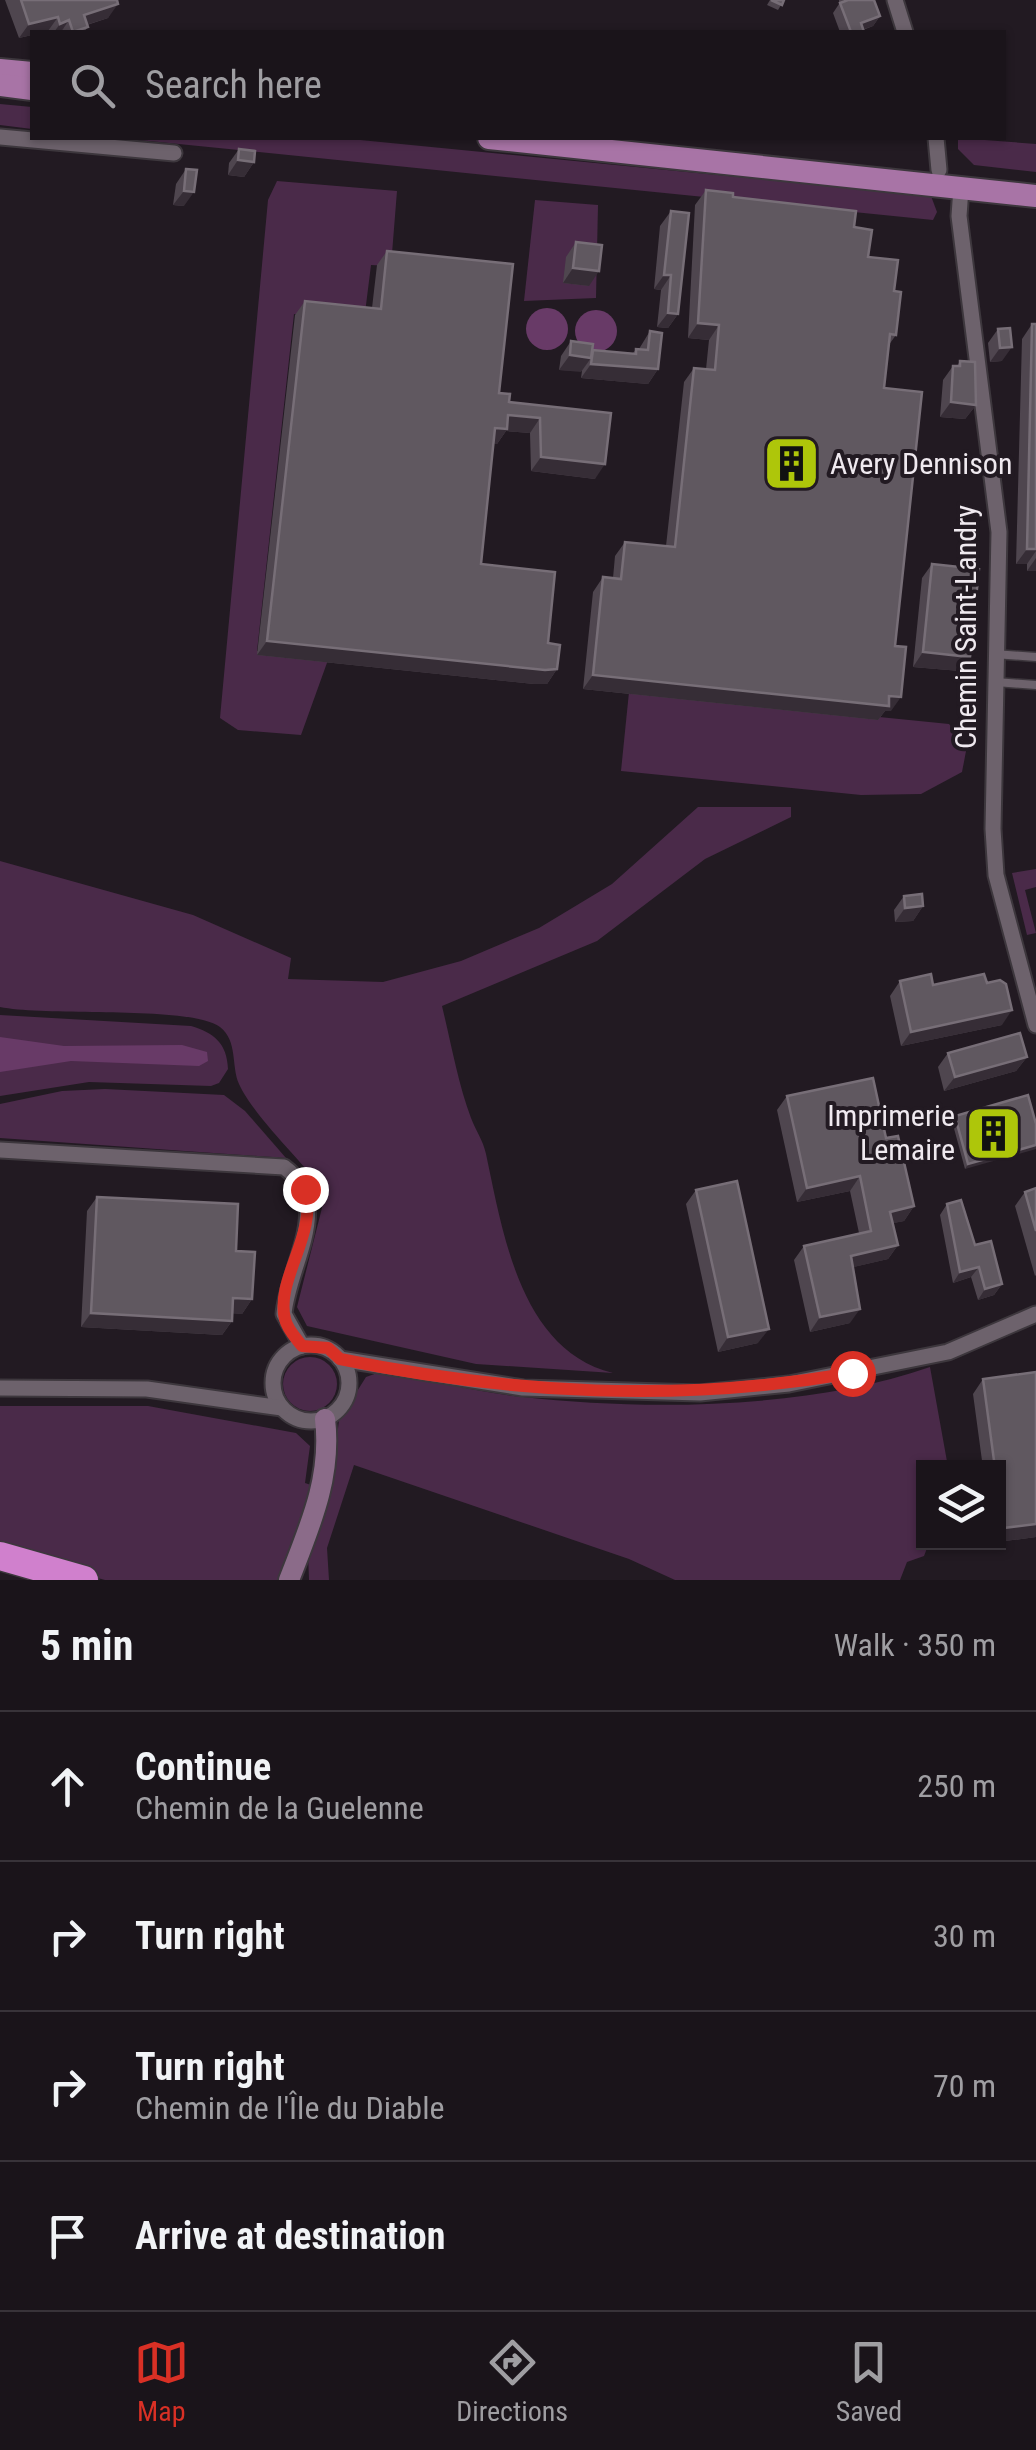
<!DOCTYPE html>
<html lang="en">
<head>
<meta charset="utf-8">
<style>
  :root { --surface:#1a141a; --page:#231d23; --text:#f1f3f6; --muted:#9f9ea2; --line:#383339; --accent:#d93025 }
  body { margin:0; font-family:"Roboto Condensed",sans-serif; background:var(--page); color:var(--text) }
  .controls { position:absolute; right:30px; bottom:30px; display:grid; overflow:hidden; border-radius:0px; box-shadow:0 2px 8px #0004 }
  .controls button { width:90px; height:90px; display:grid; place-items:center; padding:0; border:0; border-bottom:2px solid var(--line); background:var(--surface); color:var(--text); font:50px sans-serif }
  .stop { position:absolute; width:30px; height:30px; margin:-22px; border:8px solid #d93025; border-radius:50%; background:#fff }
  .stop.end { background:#d93025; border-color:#fff; box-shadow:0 2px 10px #0008 }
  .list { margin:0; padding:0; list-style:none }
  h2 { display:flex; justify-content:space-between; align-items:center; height:130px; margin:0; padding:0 40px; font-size:42px }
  h2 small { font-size:32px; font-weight:400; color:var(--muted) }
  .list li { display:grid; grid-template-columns:65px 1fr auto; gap:30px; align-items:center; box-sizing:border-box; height:150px; padding:0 40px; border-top:2px solid var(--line) }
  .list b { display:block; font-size:38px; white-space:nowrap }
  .list p { margin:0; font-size:32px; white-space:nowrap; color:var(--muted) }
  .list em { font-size:32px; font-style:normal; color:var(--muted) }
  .icon { flex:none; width:55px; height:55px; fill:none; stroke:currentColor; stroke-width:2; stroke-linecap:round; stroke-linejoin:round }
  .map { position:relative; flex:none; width:1036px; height:1580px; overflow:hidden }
  .search { position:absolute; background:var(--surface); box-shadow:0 2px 8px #0004; left:30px; right:30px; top:30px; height:110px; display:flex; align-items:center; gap:25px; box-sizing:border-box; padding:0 35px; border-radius:0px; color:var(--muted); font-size:38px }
  .sheet { height:730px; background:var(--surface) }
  nav { display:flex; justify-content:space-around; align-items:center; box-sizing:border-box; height:140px; border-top:2px solid var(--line); background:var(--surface); font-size:28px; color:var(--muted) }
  nav a { display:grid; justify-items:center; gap:5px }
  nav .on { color:var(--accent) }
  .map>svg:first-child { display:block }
</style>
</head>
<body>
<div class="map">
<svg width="1036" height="1580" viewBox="0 0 1036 1580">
  <rect width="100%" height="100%" fill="#221a22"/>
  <g fill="#4a2a49">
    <polygon points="0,104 32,107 32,129 0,125"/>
    <polygon points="119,138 340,138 931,196 937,212 933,220"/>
    <polygon points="958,138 1036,144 1036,172 974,165 958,149"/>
    <polygon points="277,181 397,191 391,266 371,265 364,321 294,314 257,651 328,660 301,735 238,730 220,718 268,200"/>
    <polygon points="535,200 598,205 596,298 524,301"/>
    <polygon points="629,692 949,724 967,746 962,772 921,794 861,795 621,771"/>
    <path d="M698,807H791V817L705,859L597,941L442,1006C451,1043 458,1083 471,1118C476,1131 483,1140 486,1154C503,1233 520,1350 613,1373L476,1364L307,1326L297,1307L326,1192C304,1164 253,1115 239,1084C231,1066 238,1041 220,1027C190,1005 49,1017 0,1007V861L193,915L291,958L288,979L383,982L461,961L539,928L612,884Z"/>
    <polygon points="1036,869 1036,887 1025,890 1036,933 1027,935 1012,873"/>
    <path d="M0,1015L191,1026C214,1033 227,1043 228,1069L219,1083L211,1086L89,1082L0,1096Z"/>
    <polygon points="105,1089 224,1095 245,1111 286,1158 0,1138 0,1104 62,1091"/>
    <circle cx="310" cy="1384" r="27"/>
    <path d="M930,1367L948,1467L924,1468V1542L929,1543L924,1556L907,1562L900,1580H675L629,1559L354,1465L327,1548L329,1580H309L308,1552L331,1487L339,1420L366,1377L380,1372C428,1379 475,1392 523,1397C648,1411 810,1409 930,1367Z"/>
    <polygon points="0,1406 148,1406 296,1433 310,1446 305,1483 314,1486 280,1580 105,1580 0,1551"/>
  </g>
  <g fill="#683a67">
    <circle cx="547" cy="329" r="21"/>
    <circle cx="596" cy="331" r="21"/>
    <polygon points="0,1037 64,1046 182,1045 207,1052 208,1061 199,1066 71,1061 0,1072"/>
  </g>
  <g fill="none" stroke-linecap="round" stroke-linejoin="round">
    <defs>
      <g id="lane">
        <polyline points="994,654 1036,657"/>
        <polyline points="996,682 1036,685"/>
      </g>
      <g id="street">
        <polyline points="895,0 905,32"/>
        <polyline points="0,137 174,153"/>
        <polyline points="936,138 939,170"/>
        <polyline points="961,188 959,216 999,532 993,829 996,875 1036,1025"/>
        <path d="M0,1150L284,1167C335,1204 288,1265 284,1314L302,1346"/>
        <circle cx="311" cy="1383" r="38"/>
        <polyline points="340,1359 523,1388 700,1393 789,1384 948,1352 1036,1314"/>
        <polyline points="0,1388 147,1389 282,1408"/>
      </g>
      <path id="secondary" d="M289,1580C310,1526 332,1477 325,1419"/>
      <g id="primary">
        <polyline points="0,70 32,73"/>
        <polyline points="0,85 32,89"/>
        <polyline points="489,138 1036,196"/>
      </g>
      <polyline id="highway" points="0,1556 84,1580"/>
    </defs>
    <use href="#lane" stroke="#3d373d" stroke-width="11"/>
    <use href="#street" stroke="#3d373d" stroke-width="19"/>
    <use href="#secondary" stroke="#3d373d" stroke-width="24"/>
    <use href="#primary" stroke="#3d373d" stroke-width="26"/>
    <use href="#highway" stroke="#3d373d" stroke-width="31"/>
    <use href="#lane" stroke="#6d626c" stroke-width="8"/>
    <use href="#street" stroke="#6d626c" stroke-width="15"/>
    <use href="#secondary" stroke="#8b6b89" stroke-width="20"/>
    <use href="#primary" stroke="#a874a6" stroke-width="22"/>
    <use href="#highway" stroke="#d080cd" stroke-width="28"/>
  </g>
  <g fill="#4f464f">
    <polygon points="5,0 117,0 108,18 87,25 88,27 84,32 32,32 32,35 19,38"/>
    <polygon points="770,0 784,0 778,10 767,5"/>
    <polygon points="839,0 874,0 880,16 873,26 863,30 864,32 840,32 833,13 839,4"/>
    <polygon points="239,149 254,162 244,177 228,175 229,163"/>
    <polygon points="186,169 184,206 173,205 176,184"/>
    <polygon points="706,190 854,227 868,257 894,291 896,335 888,346 884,388 895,646 891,711 885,711 878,720 583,689 593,592 603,577 613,578 615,556 625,542 666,546 684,382 694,368 706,369 709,340 688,338 695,205"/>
    <polygon points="671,211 678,314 668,328 657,327 661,290 654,289 660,226"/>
    <polygon points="576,242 589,286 563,283 566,257"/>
    <polygon points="387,251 499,393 509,402 611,413 595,479 531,471 530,433 506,431 497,444 494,443 481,564 548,643 557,669 547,684 534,684 257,655 295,315 305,301 372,308 377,265"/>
    <polygon points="1032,324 1036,324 1036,571 1027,571 1027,564 1016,564 1022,339"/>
    <polygon points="998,329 1002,361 990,362 988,343"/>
    <polygon points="650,331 658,369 648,384 581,378 582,371 559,370 561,356 571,341 592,351 633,353 636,349 639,349"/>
    <polygon points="960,361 976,405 965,419 940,417 943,380 953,366 957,366"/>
    <polygon points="932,564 970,657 960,671 913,667 922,578"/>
    <polygon points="904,896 923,906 913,921 895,922 894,910"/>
    <polygon points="900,981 933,985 987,983 1002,1025 901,1046 890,996"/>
    <polygon points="948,1053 1027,1057 1016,1071 944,1091 938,1067"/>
    <polygon points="787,1096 886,1138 914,1206 904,1221 893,1223 898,1245 888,1259 853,1267 850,1323 810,1332 794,1260 804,1246 859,1233 850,1191 797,1202 777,1110"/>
    <polygon points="955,1116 1036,1124 965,1169 952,1121"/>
    <polygon points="1036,1188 1036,1275 1035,1276 1015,1206 1025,1192"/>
    <polygon points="696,1190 758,1343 718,1352 686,1204"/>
    <polygon points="97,1197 252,1299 242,1314 232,1313 232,1321 222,1335 81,1327 87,1211"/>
    <polygon points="947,1204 1002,1284 994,1295 978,1300 971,1277 953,1283 940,1215"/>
    <polygon points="983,1379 1036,1537 998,1542 998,1468 983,1468 973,1394"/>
  </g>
  <g fill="#362d36">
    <polygon points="118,4 108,18 73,29 84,15"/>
    <polygon points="880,16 873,26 855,32 861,23"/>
    <polygon points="58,17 48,31 32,32 32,35 19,38 29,24"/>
    <polygon points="69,20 61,32 54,32 60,24"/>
    <polygon points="238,160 254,162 244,177 228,175"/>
    <polygon points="184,191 194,192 184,206 173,205"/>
    <polygon points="573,268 599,271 589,286 563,283"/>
    <polygon points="664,275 671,275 661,290 654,289"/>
    <polygon points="668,313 678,314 668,328 657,327"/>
    <polygon points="698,323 719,325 709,340 688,338"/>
    <polygon points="1012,347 1002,361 990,362 1000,348"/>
    <polygon points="570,355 591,358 581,372 559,370"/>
    <polygon points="591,364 658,369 648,384 581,378"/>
    <polygon points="951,402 976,405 965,419 940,417"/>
    <polygon points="508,415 540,418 530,433 506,431 497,444 485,443 495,428"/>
    <polygon points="541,457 605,464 595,479 531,471"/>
    <polygon points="1027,549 1036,549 1036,551 1027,564 1016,564"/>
    <polygon points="1036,558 1036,571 1027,571"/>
    <polygon points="267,641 557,669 547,684 534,684 257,655"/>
    <polygon points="923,652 970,657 960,671 913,667"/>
    <polygon points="593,675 889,696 901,697 891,711 885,711 878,720 583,689"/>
    <polygon points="923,906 913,921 895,922 905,908"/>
    <polygon points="1012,1010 1002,1025 901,1046 911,1032"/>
    <polygon points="1027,1057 1016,1071 944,1091 955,1077"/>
    <polygon points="1036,1145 1036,1149 965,1169 968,1164"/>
    <polygon points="860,1176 850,1191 797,1202 807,1188"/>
    <polygon points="914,1206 904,1221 880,1226 890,1212"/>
    <polygon points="898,1245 888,1259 841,1270 851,1256"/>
    <polygon points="979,1267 971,1277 953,1283 960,1272"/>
    <polygon points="1002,1284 994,1295 978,1300 985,1289"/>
    <polygon points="233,1298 252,1299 242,1314 223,1313"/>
    <polygon points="860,1309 850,1323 810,1332 820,1317"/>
    <polygon points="91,1313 232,1321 222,1335 81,1327"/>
    <polygon points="769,1329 758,1343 718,1352 728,1337"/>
    <polygon points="1036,1524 1036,1537 998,1542 998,1535 1003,1528"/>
  </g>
  <g fill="#605860" stroke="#776e77" stroke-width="2.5">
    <polygon points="21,0 117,0 118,4 84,15 88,27 73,32 69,20 60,24 58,17 29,24"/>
    <polygon points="771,0 784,0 782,5"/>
    <polygon points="848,0 874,0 880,16 861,23 864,32 851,32 840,3"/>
    <polygon points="239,149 255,151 254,162 238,160"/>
    <polygon points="186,169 197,170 194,192 184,191"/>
    <polygon points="706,190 733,193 733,197 856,211 854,227 872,230 868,257 898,260 894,291 901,292 896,335 890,334 884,388 922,392 895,646 906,647 901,697 889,696 889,706 593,675 603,577 621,579 625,542 675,547 694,368 715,370 719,325 698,323"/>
    <polygon points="671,211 689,213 678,314 668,313 671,275 664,275"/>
    <polygon points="576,242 602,245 599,271 573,268"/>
    <polygon points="387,251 513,264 499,393 510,394 509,402 611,413 605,464 541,457 540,418 508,415 507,429 495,428 481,564 555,572 548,643 560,645 557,669 545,670 267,641 305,301 381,309"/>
    <polygon points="1032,324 1036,324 1036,549 1027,549"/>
    <polygon points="1010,328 1012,347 1000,348 998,329"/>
    <polygon points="650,331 662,333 658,369 591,364 593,350 636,354 636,349 648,350"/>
    <polygon points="571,341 593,344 591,358 570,355"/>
    <polygon points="960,361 975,362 976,405 951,402 953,366 960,366"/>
    <polygon points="932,564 979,569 970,657 923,652"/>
    <polygon points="922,894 923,906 905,908 904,896"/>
    <polygon points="931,974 933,985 984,974 987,983 1000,980 1006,984 1012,1010 911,1032 900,981"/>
    <polygon points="1020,1033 1027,1057 955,1077 948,1053"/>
    <polygon points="873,1078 886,1138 898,1136 914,1206 890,1212 898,1245 851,1256 860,1309 820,1317 804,1246 871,1231 860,1176 807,1188 787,1096"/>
    <polygon points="1028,1095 1036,1124 1036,1145 968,1164 955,1116"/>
    <polygon points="737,1181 769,1329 728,1337 696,1190"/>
    <polygon points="1036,1188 1036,1231 1025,1192"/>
    <polygon points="97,1197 238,1204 236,1251 255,1252 252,1299 233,1298 232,1321 91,1313"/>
    <polygon points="961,1200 975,1245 991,1241 1002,1284 985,1289 979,1267 960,1272 947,1204"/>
    <polygon points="1036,1372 1036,1524 1003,1528 998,1495 998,1468 995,1468 983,1379"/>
  </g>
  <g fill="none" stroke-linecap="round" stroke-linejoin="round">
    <path stroke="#d93025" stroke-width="12" d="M305,1189C318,1234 275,1279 285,1319C287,1329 296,1338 302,1346L328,1348L340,1359C511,1394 679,1403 852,1373"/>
  </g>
  <defs>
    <symbol id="building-square" viewBox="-11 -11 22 22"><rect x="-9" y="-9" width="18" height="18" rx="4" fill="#aec60a" stroke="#221a22"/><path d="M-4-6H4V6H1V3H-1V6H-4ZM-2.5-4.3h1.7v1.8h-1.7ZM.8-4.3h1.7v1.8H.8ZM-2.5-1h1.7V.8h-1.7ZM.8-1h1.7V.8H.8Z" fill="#111"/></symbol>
  </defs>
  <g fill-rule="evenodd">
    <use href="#building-square" x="760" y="432" width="63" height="63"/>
    <use href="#building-square" x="962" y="1102" width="63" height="63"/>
  </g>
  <g text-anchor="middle" stroke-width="8" stroke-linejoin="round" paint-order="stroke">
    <g font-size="30" fill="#efe9ef" stroke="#221a22" text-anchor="start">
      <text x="830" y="474">Avery Dennison</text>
      <text x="955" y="1126" text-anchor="end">Imprimerie<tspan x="955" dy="34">Lemaire</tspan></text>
    </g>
    <g font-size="30" fill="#efe9ef" stroke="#221a22">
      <text transform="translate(966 627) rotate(-90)" y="10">Chemin Saint-Landry</text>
    </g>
  </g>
</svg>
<div class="controls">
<button><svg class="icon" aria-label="layers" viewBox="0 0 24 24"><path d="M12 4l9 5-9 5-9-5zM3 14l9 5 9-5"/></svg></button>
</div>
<div class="stop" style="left:852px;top:1373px"></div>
<div class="stop end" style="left:305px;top:1189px"></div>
<div class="search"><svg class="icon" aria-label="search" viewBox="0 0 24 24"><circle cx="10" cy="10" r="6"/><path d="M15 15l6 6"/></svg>Search here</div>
</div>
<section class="sheet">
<h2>5 min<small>Walk · 350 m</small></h2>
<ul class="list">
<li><svg class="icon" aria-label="ahead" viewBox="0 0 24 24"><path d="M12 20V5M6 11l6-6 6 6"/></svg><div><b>Continue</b><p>Chemin de la Guelenne</p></div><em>250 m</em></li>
<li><svg class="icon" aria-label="right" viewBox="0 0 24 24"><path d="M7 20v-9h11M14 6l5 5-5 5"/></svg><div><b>Turn right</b></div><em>30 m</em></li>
<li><svg class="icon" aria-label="right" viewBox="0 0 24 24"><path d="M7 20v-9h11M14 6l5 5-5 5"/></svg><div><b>Turn right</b><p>Chemin de l'Île du Diable</p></div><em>70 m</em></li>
<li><svg class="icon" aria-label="arrive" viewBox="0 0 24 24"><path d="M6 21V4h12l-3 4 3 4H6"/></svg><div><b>Arrive at destination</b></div></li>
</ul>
</section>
<nav>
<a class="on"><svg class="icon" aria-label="map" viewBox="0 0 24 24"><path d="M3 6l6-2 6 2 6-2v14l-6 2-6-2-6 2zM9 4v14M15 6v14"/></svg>Map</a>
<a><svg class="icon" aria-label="directions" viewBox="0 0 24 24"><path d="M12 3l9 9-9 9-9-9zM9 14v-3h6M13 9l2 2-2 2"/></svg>Directions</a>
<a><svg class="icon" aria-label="saved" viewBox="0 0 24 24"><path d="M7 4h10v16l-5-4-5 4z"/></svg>Saved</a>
</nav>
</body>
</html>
